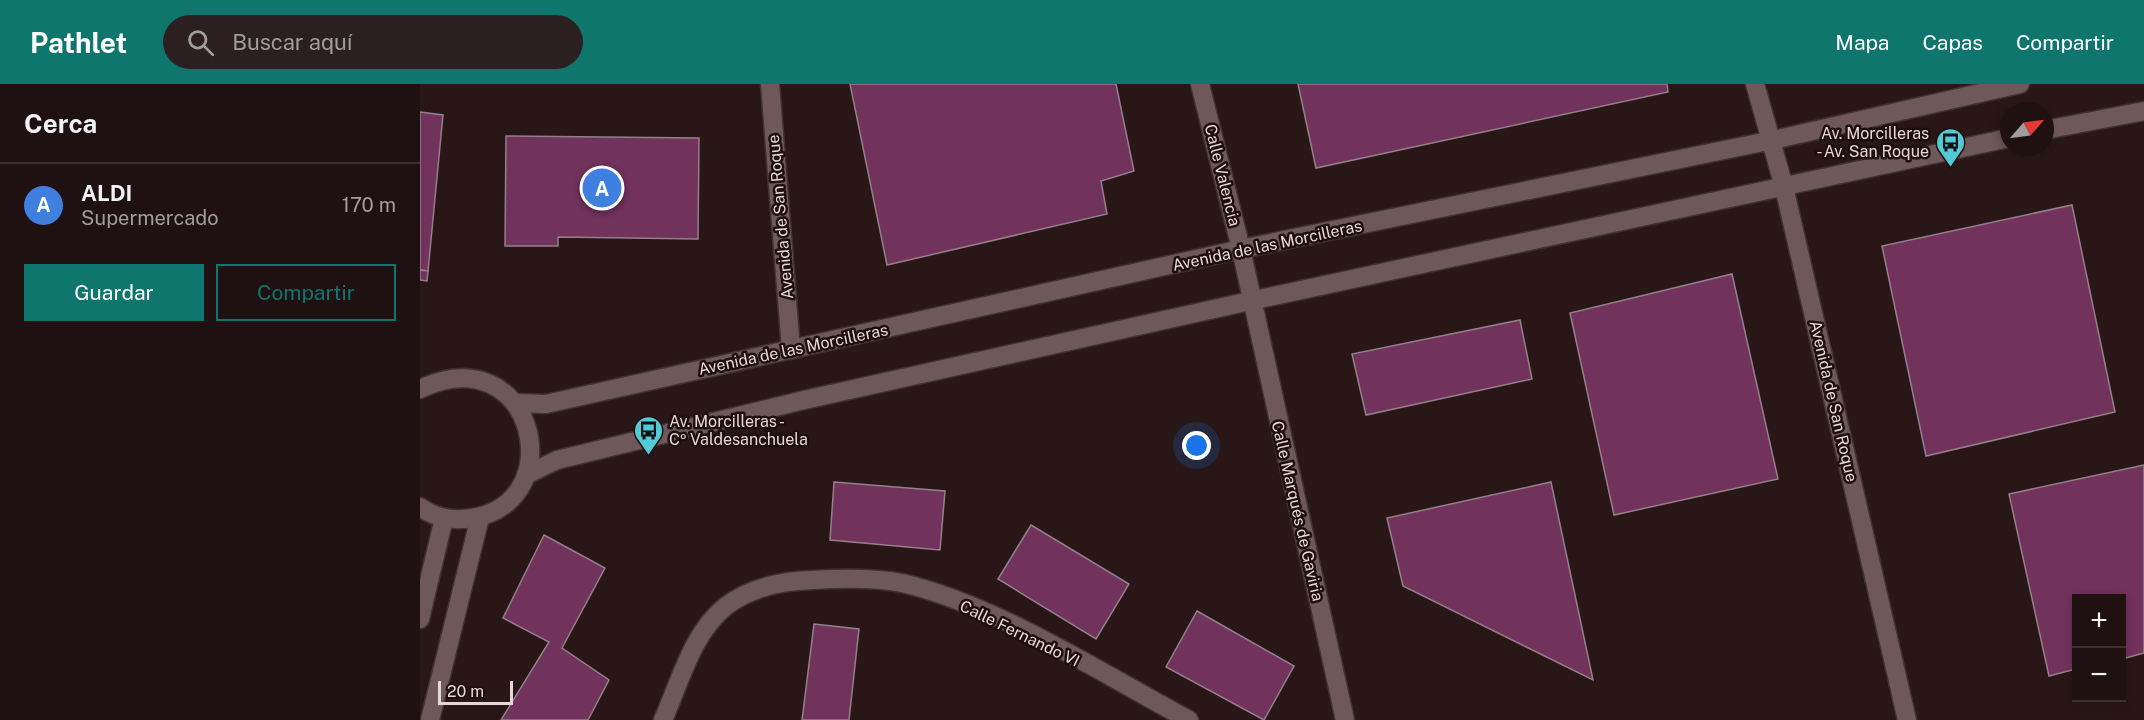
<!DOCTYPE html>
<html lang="es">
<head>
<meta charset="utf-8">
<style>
  :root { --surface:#1f1111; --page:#2c1f1f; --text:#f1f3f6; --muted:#a19d9f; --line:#3c3131; --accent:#0f766e }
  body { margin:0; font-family:"Public Sans",sans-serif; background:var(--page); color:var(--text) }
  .controls { position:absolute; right:18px; bottom:18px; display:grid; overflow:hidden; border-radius:0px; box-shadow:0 3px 9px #0003 }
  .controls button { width:54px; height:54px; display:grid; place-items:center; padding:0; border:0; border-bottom:2px solid var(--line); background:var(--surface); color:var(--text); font:30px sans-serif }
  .compass { position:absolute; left:1580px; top:18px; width:54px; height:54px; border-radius:50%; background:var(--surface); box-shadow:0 3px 9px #0003; rotate:62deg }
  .scale { position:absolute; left:18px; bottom:15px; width:75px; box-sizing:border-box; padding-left:6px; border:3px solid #e4d7d7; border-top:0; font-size:16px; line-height:21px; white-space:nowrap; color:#e4d7d7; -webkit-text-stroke:4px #1f0e0f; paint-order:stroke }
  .you { position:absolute; left:777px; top:362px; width:21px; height:21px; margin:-15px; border:4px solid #fff; border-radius:50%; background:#1a73e8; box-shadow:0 0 0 9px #1a73e833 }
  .badge { display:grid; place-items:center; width:39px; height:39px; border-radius:50%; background:var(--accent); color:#fff; font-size:20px; font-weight:700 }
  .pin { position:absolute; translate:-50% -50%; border:3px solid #fff; box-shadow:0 2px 6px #0006 }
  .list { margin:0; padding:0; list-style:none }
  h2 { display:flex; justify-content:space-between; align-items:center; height:78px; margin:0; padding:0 24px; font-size:26px }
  h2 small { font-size:20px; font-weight:400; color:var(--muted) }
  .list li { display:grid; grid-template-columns:39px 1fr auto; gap:18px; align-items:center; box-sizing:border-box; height:84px; padding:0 24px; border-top:2px solid var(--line) }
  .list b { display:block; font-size:22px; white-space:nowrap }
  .list p { margin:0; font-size:20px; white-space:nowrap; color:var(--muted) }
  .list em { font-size:20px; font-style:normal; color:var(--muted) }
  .actions { display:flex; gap:12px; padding:18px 24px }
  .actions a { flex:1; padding:14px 0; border:2px solid var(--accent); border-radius:0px; text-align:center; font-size:21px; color:var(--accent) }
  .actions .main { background:var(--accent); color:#fff }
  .icon { flex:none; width:33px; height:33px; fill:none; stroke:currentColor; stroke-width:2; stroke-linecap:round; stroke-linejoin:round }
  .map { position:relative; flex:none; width:1724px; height:636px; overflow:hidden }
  header { display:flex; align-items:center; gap:36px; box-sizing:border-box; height:84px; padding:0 30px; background:var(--accent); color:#fff }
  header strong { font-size:28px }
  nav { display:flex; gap:33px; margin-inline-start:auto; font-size:21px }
  .search { width:420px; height:54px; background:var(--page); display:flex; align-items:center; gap:15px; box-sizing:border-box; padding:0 21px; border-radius:33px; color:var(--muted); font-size:22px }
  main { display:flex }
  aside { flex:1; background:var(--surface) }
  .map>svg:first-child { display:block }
</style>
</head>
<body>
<header>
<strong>Pathlet</strong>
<div class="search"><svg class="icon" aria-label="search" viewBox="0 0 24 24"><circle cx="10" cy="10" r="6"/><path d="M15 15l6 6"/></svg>Buscar aquí</div>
<nav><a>Mapa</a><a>Capas</a><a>Compartir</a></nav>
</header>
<main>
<aside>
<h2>Cerca<small></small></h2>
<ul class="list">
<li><span class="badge" style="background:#3f7fe0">A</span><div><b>ALDI</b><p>Supermercado</p></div><em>170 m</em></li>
</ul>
<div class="actions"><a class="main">Guardar</a><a>Compartir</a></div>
</aside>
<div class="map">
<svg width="1724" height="636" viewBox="0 0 1724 636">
  <rect width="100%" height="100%" fill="#291717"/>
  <g fill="#71325c" stroke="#947f8b" stroke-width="1.5">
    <polygon points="430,0 696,0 714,87 681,97 687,130 467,181"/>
    <polygon points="878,0 1247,0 1248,8 896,84"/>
    <polygon points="0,28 23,31 8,187 0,186"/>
    <polygon points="86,52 279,54 278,155 138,153 138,162 85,162"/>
    <polygon points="1652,121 1695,328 1506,372 1462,162"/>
    <polygon points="0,186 8,187 7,197 0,196"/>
    <polygon points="1312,190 1358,395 1194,431 1150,229"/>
    <polygon points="1100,236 1112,295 946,331 932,270"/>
    <polygon points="1724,381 1724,569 1702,575 1702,514 1656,514 1656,585 1629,592 1589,410"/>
    <polygon points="414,398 525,407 520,466 410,456"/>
    <polygon points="1131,398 1173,596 983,502 967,434"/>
    <polygon points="611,441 709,500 676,555 578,495"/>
    <polygon points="124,451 185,484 142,564 189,596 168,636 81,636 129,558 83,534"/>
    <polygon points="777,527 874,582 844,636 746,583"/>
    <polygon points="394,540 439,545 429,636 382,636"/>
  </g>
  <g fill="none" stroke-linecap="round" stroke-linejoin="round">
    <defs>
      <g id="minor">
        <polyline points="350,0 371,266"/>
        <polyline points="780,0 821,165 925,636"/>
        <polyline points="1335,0 1364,103 1487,636"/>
        <polyline points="1625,46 1724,27"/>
        <path d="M0,305C114,251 153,418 52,434C34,437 15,434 0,423"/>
        <polyline points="95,319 126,320 821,165 1353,56 1600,0"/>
        <polyline points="106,391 137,376 384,316 830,217 1589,54"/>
        <polyline points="0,535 24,434"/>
        <polyline points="10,636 60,433"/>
        <path d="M243,636C260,598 272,549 306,522C331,503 362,497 392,496C422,494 453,493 482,499C577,521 683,590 769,636"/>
      </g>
    </defs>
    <use href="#minor" stroke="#3f3232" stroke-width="21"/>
    <use href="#minor" stroke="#6f5859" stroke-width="18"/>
  </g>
  <defs>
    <symbol id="bus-pin" viewBox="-11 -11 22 30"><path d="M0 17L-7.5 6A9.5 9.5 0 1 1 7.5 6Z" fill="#52cbd7" stroke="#1f0e0f"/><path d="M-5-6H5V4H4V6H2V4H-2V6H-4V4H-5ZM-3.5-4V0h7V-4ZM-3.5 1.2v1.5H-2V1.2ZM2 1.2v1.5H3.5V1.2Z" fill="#111"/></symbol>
  </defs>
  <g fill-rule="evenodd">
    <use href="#bus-pin" x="1514" y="42" width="33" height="45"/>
    <use href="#bus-pin" x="212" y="330" width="33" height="45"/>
  </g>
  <g text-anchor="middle" stroke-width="5" stroke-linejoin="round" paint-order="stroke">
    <g font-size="16" fill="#e4d7d7" stroke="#1f0e0f" text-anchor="end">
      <text x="1509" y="55">Av. Morcilleras<tspan x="1509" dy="18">- Av. San Roque</tspan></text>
      <text x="249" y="343" text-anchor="start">Av. Morcilleras -<tspan x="249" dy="18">Cº Valdesanchuela</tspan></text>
    </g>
    <g font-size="16" fill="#e4d7d7" stroke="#1f0e0f">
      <text transform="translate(803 91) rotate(76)" y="6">Calle Valencia</text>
      <text transform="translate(360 133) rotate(-95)" y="6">Avenida de San Roque</text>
      <text transform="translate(847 161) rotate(-12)" y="6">Avenida de las Morcilleras</text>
      <text transform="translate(373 265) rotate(-12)" y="6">Avenida de las Morcilleras</text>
      <text transform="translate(1414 317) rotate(77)" y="6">Avenida de San Roque</text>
      <text transform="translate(878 427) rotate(77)" y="6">Calle Marqués de Gaviria</text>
      <text transform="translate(600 549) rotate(26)" y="6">Calle Fernando VI</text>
    </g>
  </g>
</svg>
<div class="controls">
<button>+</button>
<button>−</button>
</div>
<svg class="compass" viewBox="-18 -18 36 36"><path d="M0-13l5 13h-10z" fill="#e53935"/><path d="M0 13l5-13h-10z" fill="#a19d9f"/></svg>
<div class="scale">20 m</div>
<div class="you"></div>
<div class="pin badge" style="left:182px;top:104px;background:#3f7fe0">A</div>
</div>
</main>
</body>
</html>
